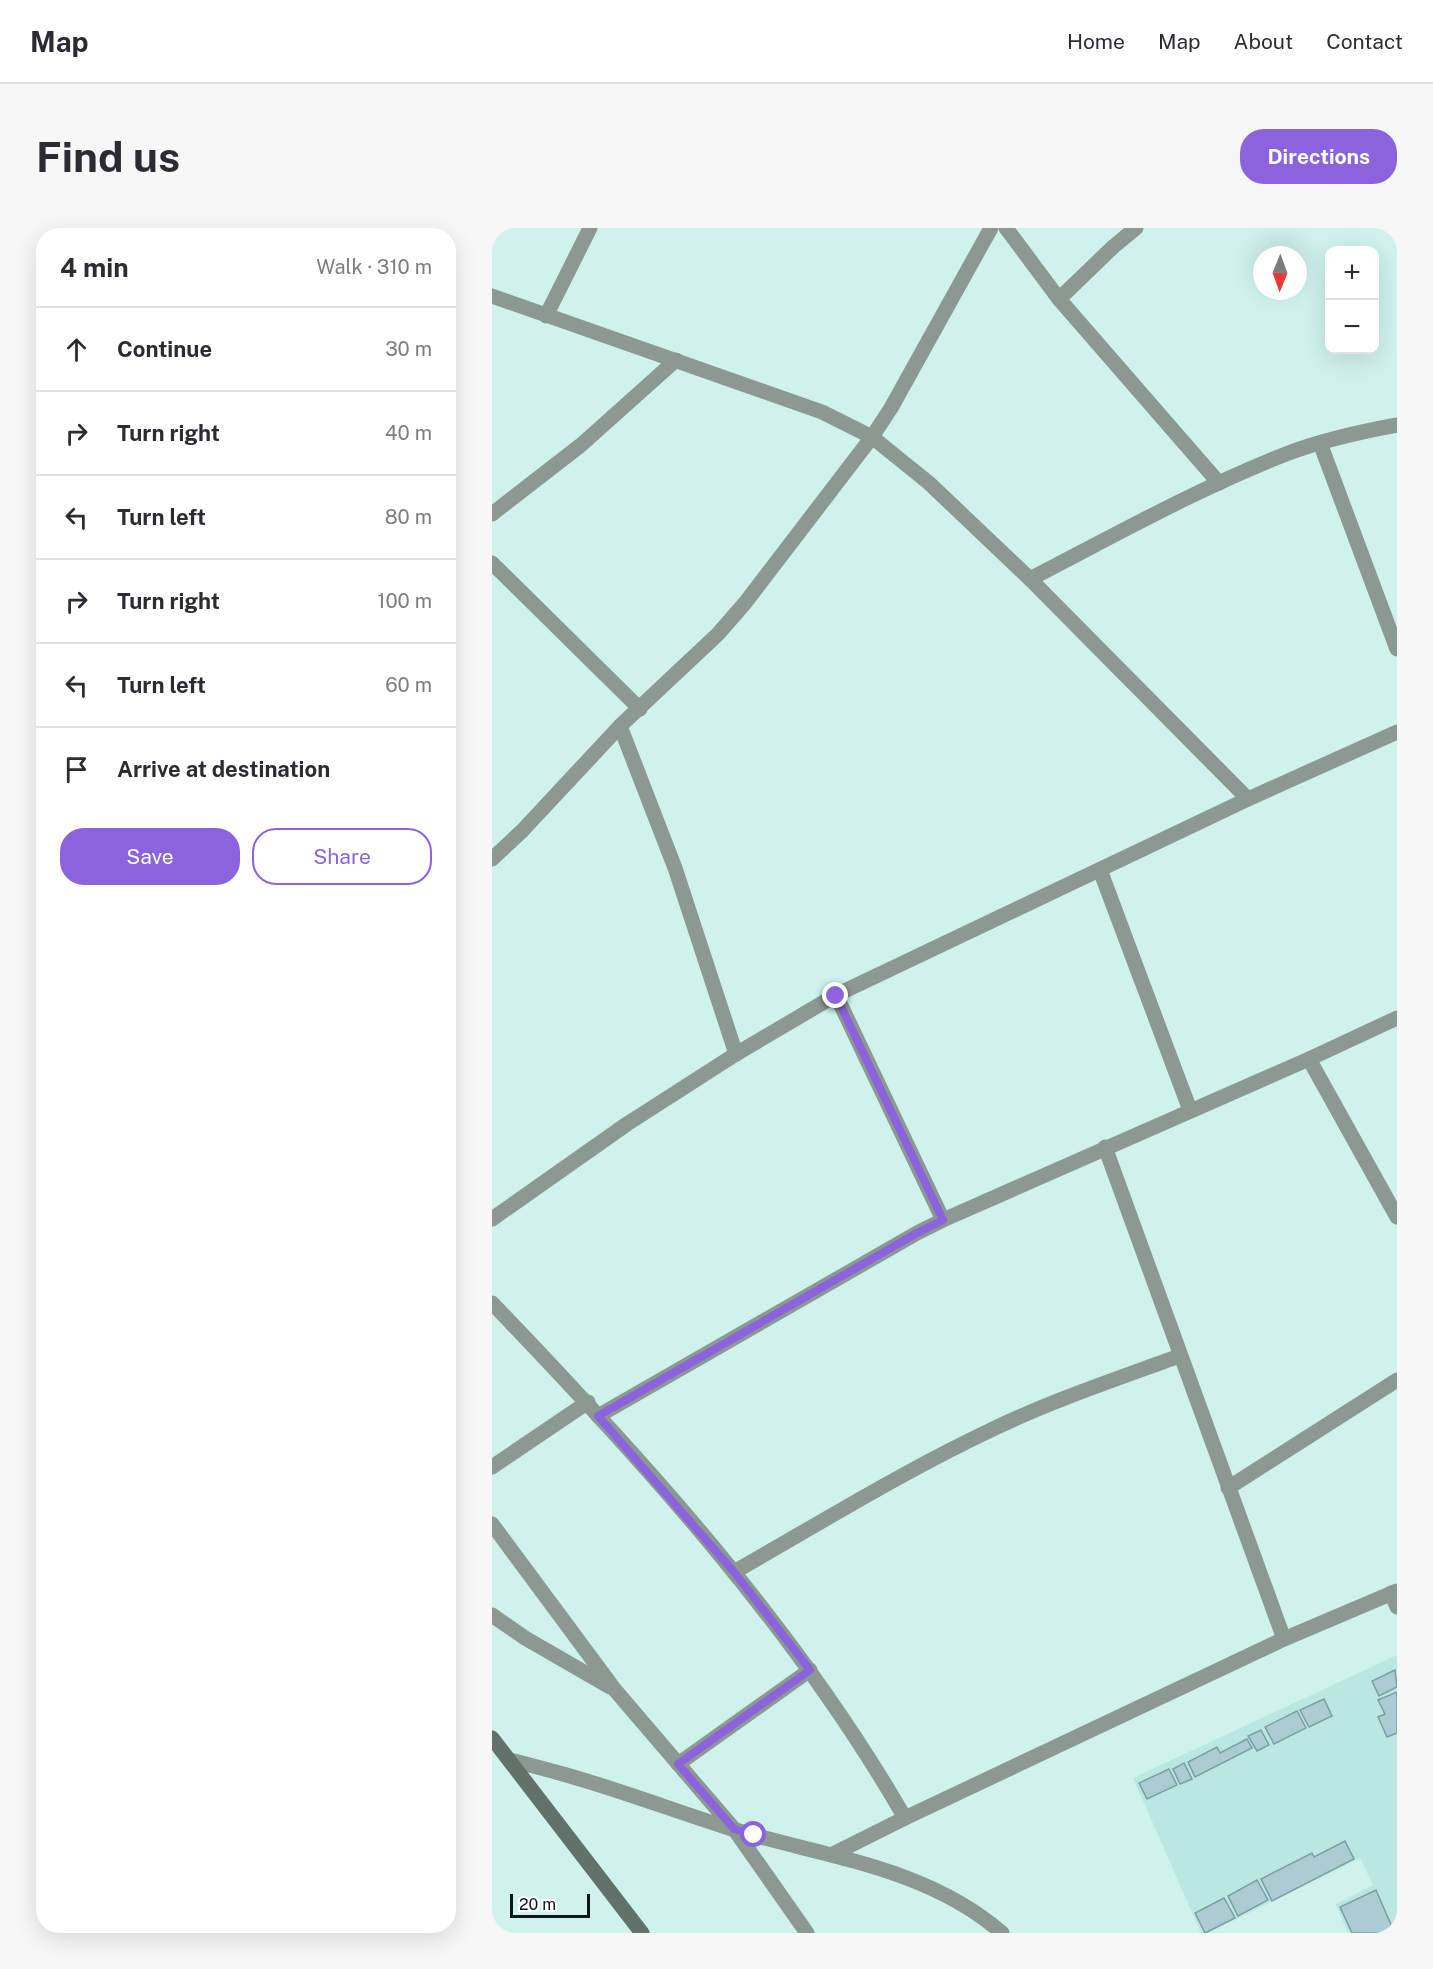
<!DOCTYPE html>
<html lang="en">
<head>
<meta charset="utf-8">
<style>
  :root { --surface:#fff; --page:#f7f7f7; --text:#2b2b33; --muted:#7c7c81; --line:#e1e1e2; --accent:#8b63dd }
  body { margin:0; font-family:"Public Sans",sans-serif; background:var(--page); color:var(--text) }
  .controls { position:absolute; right:18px; top:18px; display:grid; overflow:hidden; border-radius:12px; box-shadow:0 6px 24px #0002 }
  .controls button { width:54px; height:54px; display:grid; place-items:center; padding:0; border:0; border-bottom:2px solid var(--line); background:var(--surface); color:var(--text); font:30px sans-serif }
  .compass { position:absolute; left:761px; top:18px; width:54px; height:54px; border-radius:50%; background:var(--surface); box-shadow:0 6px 24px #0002; rotate:181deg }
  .scale { position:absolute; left:18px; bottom:15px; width:80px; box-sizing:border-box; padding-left:6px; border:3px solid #0b1817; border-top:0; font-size:16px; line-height:21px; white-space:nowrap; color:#0b1817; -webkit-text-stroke:4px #fff; paint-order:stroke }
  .stop { position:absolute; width:18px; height:18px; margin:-14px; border:4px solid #8b63dd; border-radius:50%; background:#fff }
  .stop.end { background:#8b63dd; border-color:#fff; box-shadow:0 2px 6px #0008 }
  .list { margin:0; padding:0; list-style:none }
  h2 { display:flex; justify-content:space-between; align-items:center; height:78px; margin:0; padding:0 24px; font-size:26px }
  h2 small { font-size:20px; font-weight:400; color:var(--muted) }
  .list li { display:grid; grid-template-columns:39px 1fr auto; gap:18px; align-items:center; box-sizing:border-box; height:84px; padding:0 24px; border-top:2px solid var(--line) }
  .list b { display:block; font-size:22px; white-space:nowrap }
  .list em { font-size:20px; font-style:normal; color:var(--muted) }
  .actions { display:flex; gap:12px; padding:18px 24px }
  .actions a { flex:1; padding:14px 0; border:2px solid var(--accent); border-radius:24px; text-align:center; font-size:21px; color:var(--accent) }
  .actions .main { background:var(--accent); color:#fff }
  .icon { flex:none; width:33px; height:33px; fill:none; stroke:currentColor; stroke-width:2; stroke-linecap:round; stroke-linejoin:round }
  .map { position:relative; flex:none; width:905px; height:1705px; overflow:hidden; border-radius:24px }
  header { display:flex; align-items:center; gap:36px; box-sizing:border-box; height:84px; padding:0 30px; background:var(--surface); border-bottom:2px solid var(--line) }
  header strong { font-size:28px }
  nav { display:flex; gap:33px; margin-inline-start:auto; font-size:21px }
  .intro { display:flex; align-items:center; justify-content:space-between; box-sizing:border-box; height:144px; padding:0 36px }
  h1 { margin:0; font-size:42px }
  .button { padding:15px 27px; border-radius:24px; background:var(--accent); color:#fff; font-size:21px; font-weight:700 }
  main { display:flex; gap:36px; padding:0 36px }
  aside { flex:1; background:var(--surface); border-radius:24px; box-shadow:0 6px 24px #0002 }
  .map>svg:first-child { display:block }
</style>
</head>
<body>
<header>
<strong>Map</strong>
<nav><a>Home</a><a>Map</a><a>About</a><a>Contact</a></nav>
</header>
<div class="intro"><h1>Find us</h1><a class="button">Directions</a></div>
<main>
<aside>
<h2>4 min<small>Walk · 310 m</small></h2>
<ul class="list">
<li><svg class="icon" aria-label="ahead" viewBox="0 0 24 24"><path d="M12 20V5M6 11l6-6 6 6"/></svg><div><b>Continue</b></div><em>30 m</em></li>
<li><svg class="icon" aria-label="right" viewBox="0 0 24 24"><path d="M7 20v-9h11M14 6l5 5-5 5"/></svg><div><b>Turn right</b></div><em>40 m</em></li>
<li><svg class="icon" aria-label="left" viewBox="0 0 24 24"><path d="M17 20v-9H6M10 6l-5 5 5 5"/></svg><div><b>Turn left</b></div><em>80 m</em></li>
<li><svg class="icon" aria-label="right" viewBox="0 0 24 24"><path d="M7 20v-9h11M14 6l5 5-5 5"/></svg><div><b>Turn right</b></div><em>100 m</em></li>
<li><svg class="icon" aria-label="left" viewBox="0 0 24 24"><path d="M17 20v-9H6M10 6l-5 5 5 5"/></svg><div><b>Turn left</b></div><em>60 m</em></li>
<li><svg class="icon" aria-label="arrive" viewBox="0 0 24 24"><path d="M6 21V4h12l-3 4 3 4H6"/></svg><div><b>Arrive at destination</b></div></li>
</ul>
<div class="actions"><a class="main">Save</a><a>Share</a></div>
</aside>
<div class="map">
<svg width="905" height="1705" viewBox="0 0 905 1705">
  <rect width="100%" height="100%" fill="#cff2ed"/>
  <polygon fill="#bae8e1" points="905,1427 905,1705 856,1705 844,1676 881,1657 868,1630 716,1705 709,1705 641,1550"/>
  <g fill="#aaccd2" stroke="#7c9da2" stroke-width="1.5">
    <polygon points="903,1442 905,1459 887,1468 880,1453"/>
    <polygon points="905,1464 905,1505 895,1509 886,1489 893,1486 886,1472"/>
    <polygon points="832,1471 840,1488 817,1499 808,1482"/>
    <polygon points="805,1483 814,1500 782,1516 773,1499"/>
    <polygon points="769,1502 777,1517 765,1523 756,1508"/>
    <polygon points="755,1511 760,1520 703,1549 696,1534 725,1519 728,1525"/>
    <polygon points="692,1535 700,1551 688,1556 681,1541"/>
    <polygon points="677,1541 685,1557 655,1571 647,1555"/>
    <polygon points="853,1613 862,1631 780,1673 769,1651 820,1625 822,1629"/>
    <polygon points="765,1652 776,1672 746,1688 736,1668"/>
    <polygon points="884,1662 900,1699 896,1701 897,1705 860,1705 848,1679"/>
    <polygon points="732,1670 743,1690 713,1705 703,1685"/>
  </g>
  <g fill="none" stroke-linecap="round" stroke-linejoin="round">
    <g stroke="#8c9992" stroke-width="15">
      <polyline points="514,0 567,71 727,255"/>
      <polyline points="0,68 330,184 380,209 437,255 538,351 756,571"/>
      <polyline points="567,71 621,19 644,0"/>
      <polyline points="54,88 98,0"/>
      <polyline points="828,215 905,421"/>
      <polyline points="0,286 89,217 184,132"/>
      <polyline points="0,335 148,481"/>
      <path d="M538,351C621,308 707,260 794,226C830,212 867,204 905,197"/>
      <polyline points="128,498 183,640 244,826"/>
      <polyline points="0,631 30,603 128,498 226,406 253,375 380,209 399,180 499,0"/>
      <polyline points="608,642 698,882"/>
      <polyline points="344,767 451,992"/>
      <polyline points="817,831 905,989"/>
      <polyline points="613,919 792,1411"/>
      <polyline points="0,991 135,896 244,826 344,767 756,571 905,504"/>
      <path d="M0,1075C152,1233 303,1399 413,1590"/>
      <polyline points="106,1188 425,1005 451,992 817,831 905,790"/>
      <polyline points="0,1239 96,1174"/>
      <polyline points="736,1260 905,1152"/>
      <polyline points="0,1296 123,1462 242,1601 315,1705"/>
      <path d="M242,1344C328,1295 412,1243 501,1201C561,1172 625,1151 687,1128"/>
      <polyline points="899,1365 905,1379"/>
      <polyline points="0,1387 33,1410 118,1459"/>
      <path d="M18,1532C41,1538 65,1544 88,1551C139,1566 189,1585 240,1601C333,1629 435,1639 510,1705"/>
      <polyline points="186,1536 318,1442"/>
      <polyline points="341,1626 413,1590 792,1411 905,1363"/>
    </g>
    <polyline stroke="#607269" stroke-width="15" points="0,1510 150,1705"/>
    <polyline stroke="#273736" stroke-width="4.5" stroke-dasharray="3 6" stroke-linecap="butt" points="0,1695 8,1705"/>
  </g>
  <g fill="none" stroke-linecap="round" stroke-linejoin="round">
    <polyline stroke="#8b63dd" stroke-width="8" points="262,1607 242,1601 186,1536 318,1442 242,1344 106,1188 425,1005 451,992 344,768"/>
  </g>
</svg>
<div class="controls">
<button>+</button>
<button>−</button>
</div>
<svg class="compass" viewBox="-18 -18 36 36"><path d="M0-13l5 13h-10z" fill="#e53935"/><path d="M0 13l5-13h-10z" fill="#7c7c81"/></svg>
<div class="scale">20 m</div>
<div class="stop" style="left:262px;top:1607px"></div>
<div class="stop end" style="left:344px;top:768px"></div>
</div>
</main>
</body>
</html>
